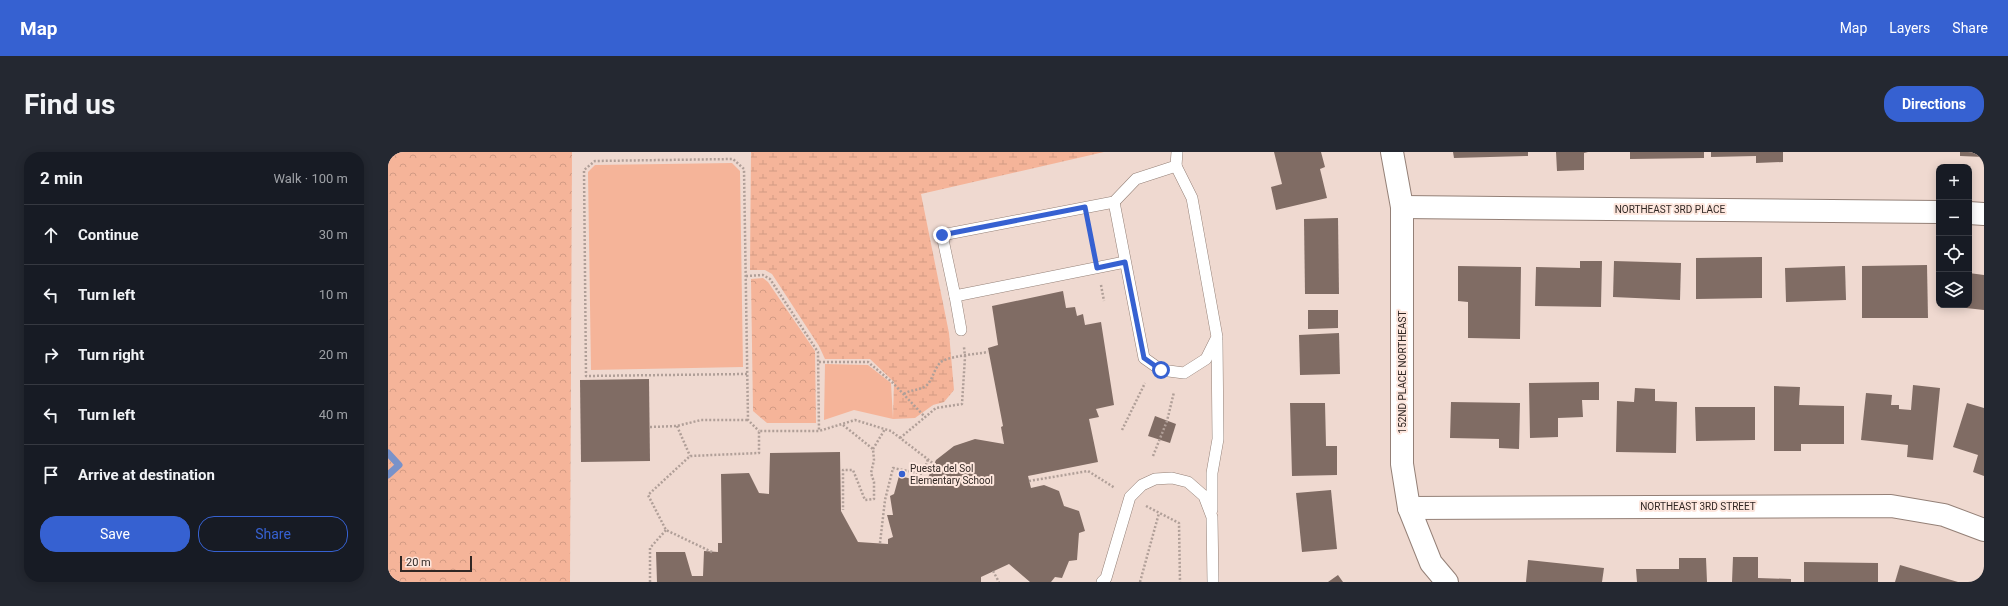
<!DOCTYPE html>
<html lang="en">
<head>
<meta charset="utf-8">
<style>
  :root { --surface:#171b24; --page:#242831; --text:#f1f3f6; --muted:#9ea1a6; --line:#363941; --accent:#3661d1 }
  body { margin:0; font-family:Roboto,sans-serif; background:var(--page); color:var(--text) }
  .controls { position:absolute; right:12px; top:12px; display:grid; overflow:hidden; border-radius:8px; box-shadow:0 2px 10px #0003 }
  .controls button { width:36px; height:36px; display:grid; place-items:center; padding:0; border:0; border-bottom:1px solid var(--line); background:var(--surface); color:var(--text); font:20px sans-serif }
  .scale { position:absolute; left:12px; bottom:10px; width:72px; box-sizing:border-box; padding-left:4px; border:2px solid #302724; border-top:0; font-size:11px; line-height:14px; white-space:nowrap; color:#302724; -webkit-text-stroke:3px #fde6dd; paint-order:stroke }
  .stop { position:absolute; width:12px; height:12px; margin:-9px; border:3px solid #3661d1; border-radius:50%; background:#fff }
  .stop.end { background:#3661d1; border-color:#fff; box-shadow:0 1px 4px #0008 }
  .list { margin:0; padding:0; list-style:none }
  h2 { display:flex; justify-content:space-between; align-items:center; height:52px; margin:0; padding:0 16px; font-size:17px }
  h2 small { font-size:13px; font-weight:400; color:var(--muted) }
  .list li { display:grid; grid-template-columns:26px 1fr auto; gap:12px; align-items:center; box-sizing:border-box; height:60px; padding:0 16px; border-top:1px solid var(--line) }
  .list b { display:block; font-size:15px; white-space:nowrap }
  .list em { font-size:13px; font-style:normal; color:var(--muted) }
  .actions { display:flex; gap:8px; padding:12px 16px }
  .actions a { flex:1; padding:9px 0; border:1px solid var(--accent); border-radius:16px; text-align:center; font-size:14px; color:var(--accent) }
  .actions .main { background:var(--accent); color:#fff }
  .icon { flex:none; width:22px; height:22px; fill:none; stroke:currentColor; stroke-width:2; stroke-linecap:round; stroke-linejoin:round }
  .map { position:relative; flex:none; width:1596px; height:430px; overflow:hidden; border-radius:16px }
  header { display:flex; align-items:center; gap:24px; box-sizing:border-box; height:56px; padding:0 20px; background:var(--accent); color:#fff }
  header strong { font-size:19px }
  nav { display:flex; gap:22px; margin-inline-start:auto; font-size:14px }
  .intro { display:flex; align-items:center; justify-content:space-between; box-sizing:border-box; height:96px; padding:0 24px }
  h1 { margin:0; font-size:28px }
  .button { padding:10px 18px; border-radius:16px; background:var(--accent); color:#fff; font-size:14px; font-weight:700 }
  main { display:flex; gap:24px; padding:0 24px }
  aside { flex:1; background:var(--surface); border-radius:16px; box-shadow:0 2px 10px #0003 }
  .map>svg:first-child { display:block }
</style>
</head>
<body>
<header>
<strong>Map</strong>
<nav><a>Map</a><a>Layers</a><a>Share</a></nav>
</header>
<div class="intro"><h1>Find us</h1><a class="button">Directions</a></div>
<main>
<aside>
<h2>2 min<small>Walk · 100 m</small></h2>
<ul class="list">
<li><svg class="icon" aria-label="ahead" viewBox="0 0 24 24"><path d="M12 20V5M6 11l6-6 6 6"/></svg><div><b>Continue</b></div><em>30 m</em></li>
<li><svg class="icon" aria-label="left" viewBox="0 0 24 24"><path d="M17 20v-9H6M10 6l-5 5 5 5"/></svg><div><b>Turn left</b></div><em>10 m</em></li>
<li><svg class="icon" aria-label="right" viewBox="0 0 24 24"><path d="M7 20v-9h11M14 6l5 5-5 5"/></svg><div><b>Turn right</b></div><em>20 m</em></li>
<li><svg class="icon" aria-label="left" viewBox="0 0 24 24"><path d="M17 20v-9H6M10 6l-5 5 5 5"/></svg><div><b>Turn left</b></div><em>40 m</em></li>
<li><svg class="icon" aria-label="arrive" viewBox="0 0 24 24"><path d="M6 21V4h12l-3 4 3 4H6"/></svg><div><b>Arrive at destination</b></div></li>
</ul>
<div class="actions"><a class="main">Save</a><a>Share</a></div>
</aside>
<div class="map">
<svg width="1596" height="430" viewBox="0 0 1596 430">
  <defs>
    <pattern id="forest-crowns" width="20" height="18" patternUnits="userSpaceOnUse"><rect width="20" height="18" fill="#f5b499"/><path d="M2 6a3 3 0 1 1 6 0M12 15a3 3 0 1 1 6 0" fill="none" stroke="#d29b84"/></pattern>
    <pattern id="wetland-marsh" width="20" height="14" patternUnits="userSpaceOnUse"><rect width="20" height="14" fill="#f5b499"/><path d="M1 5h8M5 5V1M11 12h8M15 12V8" fill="none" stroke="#d29b84"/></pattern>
  </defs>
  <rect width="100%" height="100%" fill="#efd9d0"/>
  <g fill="#f5b499">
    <polygon points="344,11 352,19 355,215 203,218 200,20 207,13"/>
    <polygon points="437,212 480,213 503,231 505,267 466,258 436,268"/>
  </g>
  <g fill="url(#forest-crowns)">
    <polygon points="0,0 184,0 182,430 0,430"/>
    <polygon points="375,126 380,130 427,199 428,271 379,271 365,259 363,127"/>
  </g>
  <polygon fill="url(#wetland-marsh)" points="363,0 716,0 533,42 561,181 566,238 556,250 545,253 527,266 505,267 506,230 482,207 437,207 431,194 384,122 377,118 362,118"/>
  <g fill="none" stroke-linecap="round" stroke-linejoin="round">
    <polyline stroke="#7992c9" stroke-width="7" points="0,301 11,313 0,323"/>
  </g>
  <g fill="#806c64">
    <polygon points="886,0 933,0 937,15 932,17 939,46 888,58 883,35 894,32"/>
    <polygon points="1065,0 1140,0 1140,4 1066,6"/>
    <polygon points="1168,0 1200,0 1196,1 1196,18 1169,19"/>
    <polygon points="1242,0 1316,0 1316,6 1242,7"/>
    <polygon points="1323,0 1395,0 1395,10 1368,11 1368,4 1323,5"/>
    <polygon points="1572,0 1596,0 1596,5 1572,4"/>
    <polygon points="950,66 951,142 917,142 916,67"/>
    <polygon points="1374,105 1374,146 1308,147 1308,106"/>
    <polygon points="1192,109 1214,109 1213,155 1147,154 1148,115 1192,116"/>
    <polygon points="1226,109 1293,111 1292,148 1225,145"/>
    <polygon points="1539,113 1540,166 1474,166 1474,114"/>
    <polygon points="1070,114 1133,115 1132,187 1080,186 1080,150 1070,149"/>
    <polygon points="1457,114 1458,148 1398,150 1397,116"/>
    <polygon points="1581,121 1596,123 1596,158 1560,154 1560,153 1581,153"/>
    <polygon points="675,139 678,156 687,155 689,164 695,162 697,173 713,170 726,253 708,257 711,265 701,267 710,310 640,324 643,336 656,333 671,339 676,354 691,359 697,379 691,381 689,408 681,409 674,426 667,425 663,430 642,430 621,412 593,425 593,430 269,430 268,400 297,400 304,424 315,424 316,399 330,400 330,391 334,391 333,322 361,321 371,341 381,342 382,301 452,300 453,359 470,390 500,392 500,387 505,385 499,363 505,363 502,344 506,342 511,324 538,330 548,308 566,294 587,287 616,292 613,275 615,274 600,196 610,193 604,154"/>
    <polygon points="920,158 950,158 950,176 920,177"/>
    <polygon points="951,181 952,222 912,223 911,183"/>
    <polygon points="261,227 262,309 193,310 192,228"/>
    <polygon points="1211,230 1211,248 1194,248 1195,265 1170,266 1170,285 1142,286 1141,231"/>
    <polygon points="1525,233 1552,236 1545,308 1519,305 1520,293 1473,288 1478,241 1504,243 1503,253 1511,253 1511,257 1523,258"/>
    <polygon points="1386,234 1412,235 1411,253 1456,254 1456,292 1413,292 1413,299 1386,299"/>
    <polygon points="1247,236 1267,237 1267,249 1289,250 1288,301 1228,300 1229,249 1246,250"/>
    <polygon points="1063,250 1132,251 1131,297 1111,296 1111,287 1062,286"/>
    <polygon points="902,251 937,251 938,294 949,294 949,323 904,324"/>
    <polygon points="1579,251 1596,256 1596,324 1585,320 1590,303 1565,295"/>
    <polygon points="1307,255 1367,255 1367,288 1308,289"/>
    <polygon points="767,264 788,272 782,291 760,284"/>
    <polygon points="943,338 949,397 914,400 908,341"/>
    <polygon points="1345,405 1370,405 1370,426 1403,427 1403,430 1344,430"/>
    <polygon points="1291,406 1318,406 1319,430 1249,430 1248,417 1291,417"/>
    <polygon points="1140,408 1216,416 1214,430 1138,430"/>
    <polygon points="1416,410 1490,411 1490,430 1416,430"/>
    <polygon points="1512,413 1570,430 1507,430"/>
    <polygon points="950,423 955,430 940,430"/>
  </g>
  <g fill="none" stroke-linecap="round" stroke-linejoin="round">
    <defs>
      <g id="service">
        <polyline points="726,50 756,206 773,218 796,221 818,207 829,185 804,46 788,14"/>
        <polyline points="737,110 567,144 554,83 726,50 748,27 788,14 789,0"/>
        <polyline points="567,144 573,178"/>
        <polyline points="824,358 824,321 830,287 829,188"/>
        <polyline points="714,430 718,426 742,345 754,333 767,327 784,326 800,330 816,344 824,365 825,430"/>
      </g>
      <g id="minor">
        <polyline points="1004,0 1014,55 1014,312 1021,356 1043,411 1059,430"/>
        <polyline points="1014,55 1551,60"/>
        <polyline points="1581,61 1596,62"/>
        <polyline points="1021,356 1503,354 1556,363 1596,378"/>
      </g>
    </defs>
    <use href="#service" stroke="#948077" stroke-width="12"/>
    <use href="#minor" stroke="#948077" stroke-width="24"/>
    <g stroke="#b09f98" stroke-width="2.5" stroke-dasharray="2 2" stroke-linecap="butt">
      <polyline points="701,72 706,99"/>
      <polyline points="358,124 375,123 382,127 430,200 431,279"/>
      <polyline points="713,133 716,149"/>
      <polyline points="431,210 480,210 505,231 537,265"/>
      <polyline points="359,222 198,224 196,18 207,9 345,7 356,17 360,268 371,279"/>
      <path d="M516,242C523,237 532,239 539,233C545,227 546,217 552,211C558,204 590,202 600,200"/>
      <polyline points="455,273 485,297 486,308 483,321 486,330 486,347 477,348 465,318 455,318 455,358"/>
      <polyline points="289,274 302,304"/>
      <polyline points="262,275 289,274 313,268 360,268"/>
      <polyline points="734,278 757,231"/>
      <polyline points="512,286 548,256 574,252 577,205 576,195"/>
      <polyline points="485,297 497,277"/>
      <polyline points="765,304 779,269 786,240"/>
      <polyline points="641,329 700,319 727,336"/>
      <polyline points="758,354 791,371 792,430"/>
      <polyline points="492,391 497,348 505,316 535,322 540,307"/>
      <polyline points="324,400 278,378 260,343 302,304 371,301 371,279 431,279 467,268 503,279 546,312"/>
      <polyline points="605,419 611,430"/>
      <polyline points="262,430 262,396 278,378"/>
      <polyline points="752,430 771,361"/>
    </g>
    <use href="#service" stroke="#fff" stroke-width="11"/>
    <use href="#minor" stroke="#fff" stroke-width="22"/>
  </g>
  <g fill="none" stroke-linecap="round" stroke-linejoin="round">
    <polyline stroke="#3661d1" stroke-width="5" points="554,83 697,55 709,116 737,110 756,206 773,218"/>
  </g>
  <circle fill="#3661d1" stroke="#fde6dd" stroke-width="1.5" cx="514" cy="322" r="4"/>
  <g text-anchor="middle" stroke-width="4" stroke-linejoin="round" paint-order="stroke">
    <g font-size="10" fill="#302724" stroke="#fde6dd">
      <text x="1282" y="61">NORTHEAST 3RD PLACE</text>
      <text transform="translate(1014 220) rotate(-90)" y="4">152ND PLACE NORTHEAST</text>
      <text x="1310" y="358">NORTHEAST 3RD STREET</text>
    </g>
    <g font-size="10" fill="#302724" stroke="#fde6dd" text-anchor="start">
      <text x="522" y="320">Puesta del Sol<tspan x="522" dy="12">Elementary School</tspan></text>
    </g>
  </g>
</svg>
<div class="controls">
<button>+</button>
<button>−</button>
<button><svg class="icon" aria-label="locate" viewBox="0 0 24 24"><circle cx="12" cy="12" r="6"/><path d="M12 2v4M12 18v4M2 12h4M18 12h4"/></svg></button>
<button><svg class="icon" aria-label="layers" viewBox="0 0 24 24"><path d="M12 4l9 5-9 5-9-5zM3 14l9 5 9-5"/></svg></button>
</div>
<div class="scale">20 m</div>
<div class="stop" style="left:773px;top:218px"></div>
<div class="stop end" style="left:554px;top:83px"></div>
</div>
</main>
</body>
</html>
